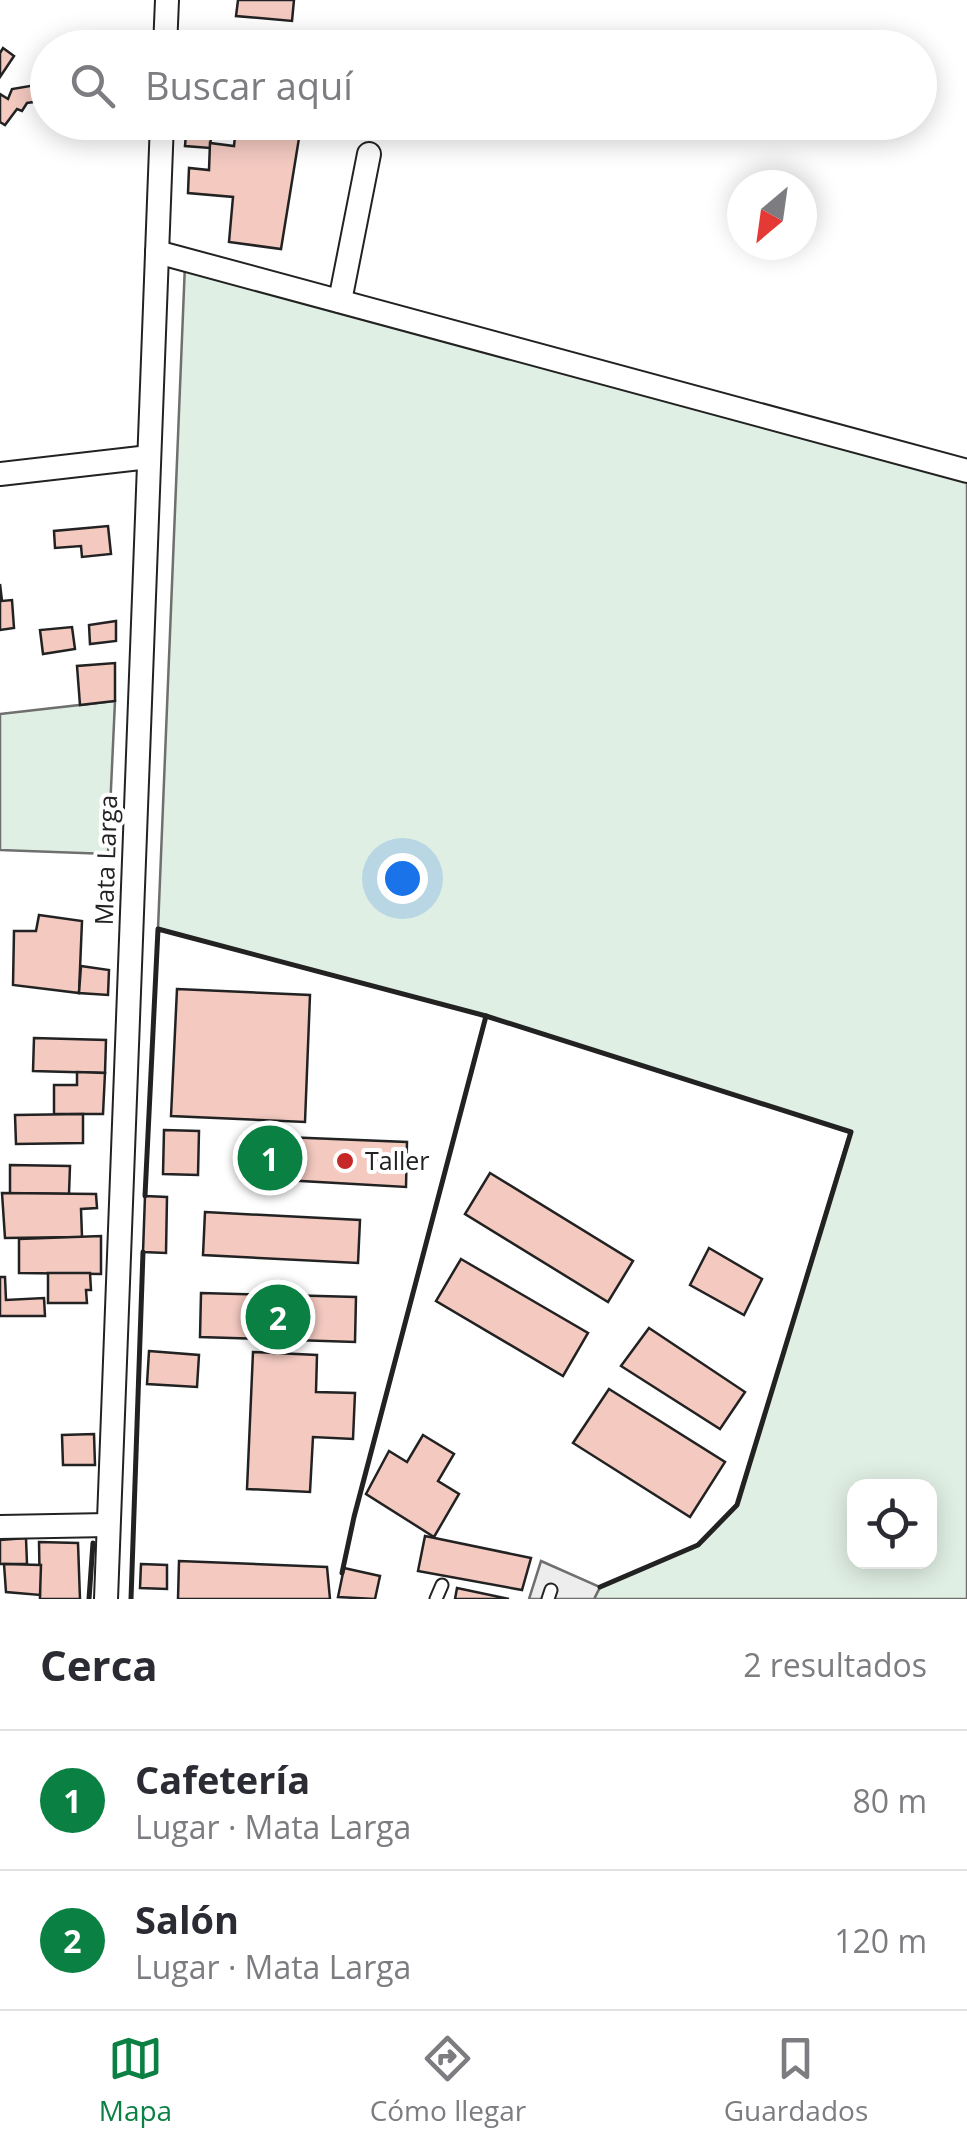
<!DOCTYPE html>
<html lang="es">
<head>
<meta charset="utf-8">
<style>
  :root { --surface:#fff; --page:#f7f7f7; --text:#2b2b33; --muted:#7c7c81; --line:#e1e1e2; --accent:#0b8043 }
  body { margin:0; font-family:"Open Sans",sans-serif; background:var(--page); color:var(--text) }
  .controls { position:absolute; right:30px; bottom:30px; display:grid; overflow:hidden; border-radius:20px; box-shadow:0 5px 25px #0003 }
  .controls button { width:90px; height:90px; display:grid; place-items:center; padding:0; border:0; border-bottom:2px solid var(--line); background:var(--surface); color:var(--text); font:50px sans-serif }
  .compass { position:absolute; left:727px; top:170px; width:90px; height:90px; border-radius:50%; background:var(--surface); box-shadow:0 5px 25px #0003; rotate:209deg }
  .you { position:absolute; left:402px; top:878px; width:35px; height:35px; margin:-25px; border:8px solid #fff; border-radius:50%; background:#1a73e8; box-shadow:0 0 0 15px #1a73e833 }
  .badge { display:grid; place-items:center; width:65px; height:65px; border-radius:50%; background:var(--accent); color:#fff; font-size:32px; font-weight:700 }
  .pin { position:absolute; translate:-50% -50%; border:5px solid #fff; box-shadow:0 2px 10px #0006 }
  .list { margin:0; padding:0; list-style:none }
  h2 { display:flex; justify-content:space-between; align-items:center; height:130px; margin:0; padding:0 40px; font-size:42px }
  h2 small { font-size:32px; font-weight:400; color:var(--muted) }
  .list li { display:grid; grid-template-columns:65px 1fr auto; gap:30px; align-items:center; box-sizing:border-box; height:140px; padding:0 40px; border-top:2px solid var(--line) }
  .list b { display:block; font-size:38px; white-space:nowrap }
  .list p { margin:0; font-size:32px; white-space:nowrap; color:var(--muted) }
  .list em { font-size:32px; font-style:normal; color:var(--muted) }
  .icon { flex:none; width:55px; height:55px; fill:none; stroke:currentColor; stroke-width:2; stroke-linecap:round; stroke-linejoin:round }
  .map { position:relative; flex:none; width:967px; height:1599px; overflow:hidden }
  .search { position:absolute; background:var(--surface); box-shadow:0 5px 25px #0003; left:30px; right:30px; top:30px; height:110px; display:flex; align-items:center; gap:25px; box-sizing:border-box; padding:0 35px; border-radius:55px; color:var(--muted); font-size:38px }
  .sheet { height:410px; background:var(--surface) }
  nav { display:flex; justify-content:space-around; align-items:center; box-sizing:border-box; height:140px; border-top:2px solid var(--line); background:var(--surface); font-size:28px; color:var(--muted) }
  nav a { display:grid; justify-items:center; gap:5px }
  nav .on { color:var(--accent) }
  .map>svg:first-child { display:block }
</style>
</head>
<body>
<div class="map">
<svg width="967" height="1599" viewBox="0 0 967 1599">
  <rect width="100%" height="100%" fill="#fff"/>
  <g fill="#e0efe3" stroke="#6f6f6f" stroke-width="2.5" fill-rule="evenodd">
    <path d="M185,264L967,480V1599H594L600,1587L698,1545L737,1505L850,1132L486,1016L158,929ZM854,1486H930V1562H854Z"/>
    <polygon points="115,701 108,854 0,850 0,714"/>
  </g>
  <polygon fill="#ededed" stroke="#6f6f6f" stroke-width="2.5" points="541,1561 600,1587 594,1599 529,1599"/>
  <g fill="#f3c9c0" stroke="#222" stroke-width="2.5">
    <polygon points="238,0 294,0 292,21 236,16"/>
    <polygon points="217,42 254,47 254,48 217,48"/>
    <polygon points="3,48 14,56 0,77 0,53"/>
    <polygon points="48,83 48,100 27,103 22,111 17,109 5,125 0,122 0,94 8,99 12,89"/>
    <polygon points="187,122 212,126 210,148 185,146"/>
    <polygon points="236,127 300,132 281,249 229,242 233,197 188,193 189,168 209,170 210,143 234,146"/>
    <polygon points="108,526 111,554 82,557 81,546 55,548 54,531"/>
    <polygon points="0,584 2,601 12,600 14,628 0,630"/>
    <polygon points="116,621 116,641 90,644 89,625"/>
    <polygon points="72,627 75,649 43,654 40,630"/>
    <polygon points="115,663 115,701 80,705 77,666"/>
    <polygon points="39,915 82,921 79,993 13,985 14,931 36,931"/>
    <polygon points="81,966 109,970 108,995 79,993"/>
    <polygon points="177,989 310,995 305,1122 171,1116"/>
    <polygon points="34,1038 106,1040 105,1073 33,1071"/>
    <polygon points="77,1072 105,1073 103,1114 54,1114 54,1085 77,1085"/>
    <polygon points="83,1114 83,1143 16,1144 15,1115"/>
    <polygon points="164,1130 199,1131 198,1175 163,1174"/>
    <polygon points="256,1136 284,1137 284,1180 256,1180"/>
    <polygon points="284,1137 407,1142 406,1187 284,1180"/>
    <polygon points="10,1165 70,1166 69,1194 10,1193"/>
    <polygon points="490,1173 633,1261 608,1302 465,1214"/>
    <polygon points="2,1193 96,1194 97,1208 81,1209 82,1237 5,1238"/>
    <polygon points="145,1196 167,1197 166,1253 143,1252"/>
    <polygon points="205,1212 360,1220 358,1263 203,1255"/>
    <polygon points="101,1236 101,1274 19,1273 19,1239"/>
    <polygon points="709,1248 762,1279 744,1315 690,1285"/>
    <polygon points="461,1259 588,1333 563,1376 436,1301"/>
    <polygon points="48,1273 90,1273 91,1290 86,1290 87,1303 48,1303"/>
    <polygon points="0,1277 5,1277 6,1300 44,1298 45,1316 0,1316"/>
    <polygon points="201,1293 356,1297 355,1342 200,1337"/>
    <polygon points="649,1328 745,1392 720,1429 621,1366"/>
    <polygon points="149,1351 199,1355 197,1387 147,1384"/>
    <polygon points="253,1352 317,1355 316,1392 355,1393 353,1439 313,1437 310,1492 247,1489"/>
    <polygon points="609,1389 725,1462 690,1517 573,1443"/>
    <polygon points="94,1434 95,1465 63,1465 62,1435"/>
    <polygon points="423,1435 454,1454 438,1481 459,1494 434,1537 366,1494 389,1451 407,1462"/>
    <polygon points="425,1536 531,1558 522,1590 418,1571"/>
    <polygon points="26,1538 27,1564 0,1564 0,1540"/>
    <polygon points="39,1542 78,1543 80,1599 40,1599"/>
    <polygon points="179,1561 327,1567 330,1599 178,1599"/>
    <polygon points="4,1564 41,1565 40,1595 6,1592"/>
    <polygon points="141,1564 167,1565 167,1589 140,1588"/>
    <polygon points="344,1568 380,1576 375,1599 338,1597"/>
    <polygon points="457,1588 509,1599 455,1599"/>
  </g>
  <g fill="none" stroke-linecap="round" stroke-linejoin="round">
    <defs>
      <g id="service">
        <polyline points="436,1599 442,1585"/>
        <polyline points="548,1599 551,1590"/>
      </g>
      <g id="minor">
        <polyline points="165,48 167,0"/>
        <polyline points="157,252 967,471"/>
        <polyline points="340,301 369,154"/>
        <polyline points="0,474 149,457"/>
        <polyline points="0,1527 108,1525"/>
        <polyline points="106,1599 162,122"/>
      </g>
    </defs>
    <use href="#service" stroke="#222" stroke-width="15"/>
    <use href="#minor" stroke="#222" stroke-width="26"/>
    <use href="#service" stroke="#fff" stroke-width="11"/>
    <use href="#minor" stroke="#fff" stroke-width="22"/>
    <g stroke="#222" stroke-width="5">
      <polyline points="145,1196 158,929 486,1016 851,1132 737,1505 698,1545 600,1587"/>
      <polyline points="342,1573 354,1517 486,1016"/>
      <polyline points="89,1599 93,1543"/>
      <polyline points="131,1599 143,1252"/>
    </g>
  </g>
  <circle fill="#c62828" stroke="#fff" stroke-width="4" cx="345" cy="1161" r="10"/>
  <g text-anchor="middle" stroke-width="8" stroke-linejoin="round" paint-order="stroke">
    <g font-size="25" fill="#222" stroke="#fff">
      <text transform="translate(106 860) rotate(-88)" y="9">Mata Larga</text>
    </g>
    <g font-size="25" fill="#222" stroke="#fff" text-anchor="start">
      <text x="365" y="1170">Taller</text>
    </g>
  </g>
</svg>
<div class="controls">
<button><svg class="icon" aria-label="locate" viewBox="0 0 24 24"><circle cx="12" cy="12" r="6"/><path d="M12 2v4M12 18v4M2 12h4M18 12h4"/></svg></button>
</div>
<svg class="compass" viewBox="-18 -18 36 36"><path d="M0-13l5 13h-10z" fill="#e53935"/><path d="M0 13l5-13h-10z" fill="#7c7c81"/></svg>
<div class="you"></div>
<div class="pin badge" style="left:270px;top:1158px">1</div>
<div class="pin badge" style="left:278px;top:1317px">2</div>
<div class="search"><svg class="icon" aria-label="search" viewBox="0 0 24 24"><circle cx="10" cy="10" r="6"/><path d="M15 15l6 6"/></svg>Buscar aquí</div>
</div>
<section class="sheet">
<h2>Cerca<small>2 resultados</small></h2>
<ul class="list">
<li><span class="badge">1</span><div><b>Cafetería</b><p>Lugar · Mata Larga</p></div><em>80 m</em></li>
<li><span class="badge">2</span><div><b>Salón</b><p>Lugar · Mata Larga</p></div><em>120 m</em></li>
</ul>
</section>
<nav>
<a class="on"><svg class="icon" aria-label="map" viewBox="0 0 24 24"><path d="M3 6l6-2 6 2 6-2v14l-6 2-6-2-6 2zM9 4v14M15 6v14"/></svg>Mapa</a>
<a><svg class="icon" aria-label="directions" viewBox="0 0 24 24"><path d="M12 3l9 9-9 9-9-9zM9 14v-3h6M13 9l2 2-2 2"/></svg>Cómo llegar</a>
<a><svg class="icon" aria-label="saved" viewBox="0 0 24 24"><path d="M7 4h10v16l-5-4-5 4z"/></svg>Guardados</a>
</nav>
</body>
</html>
